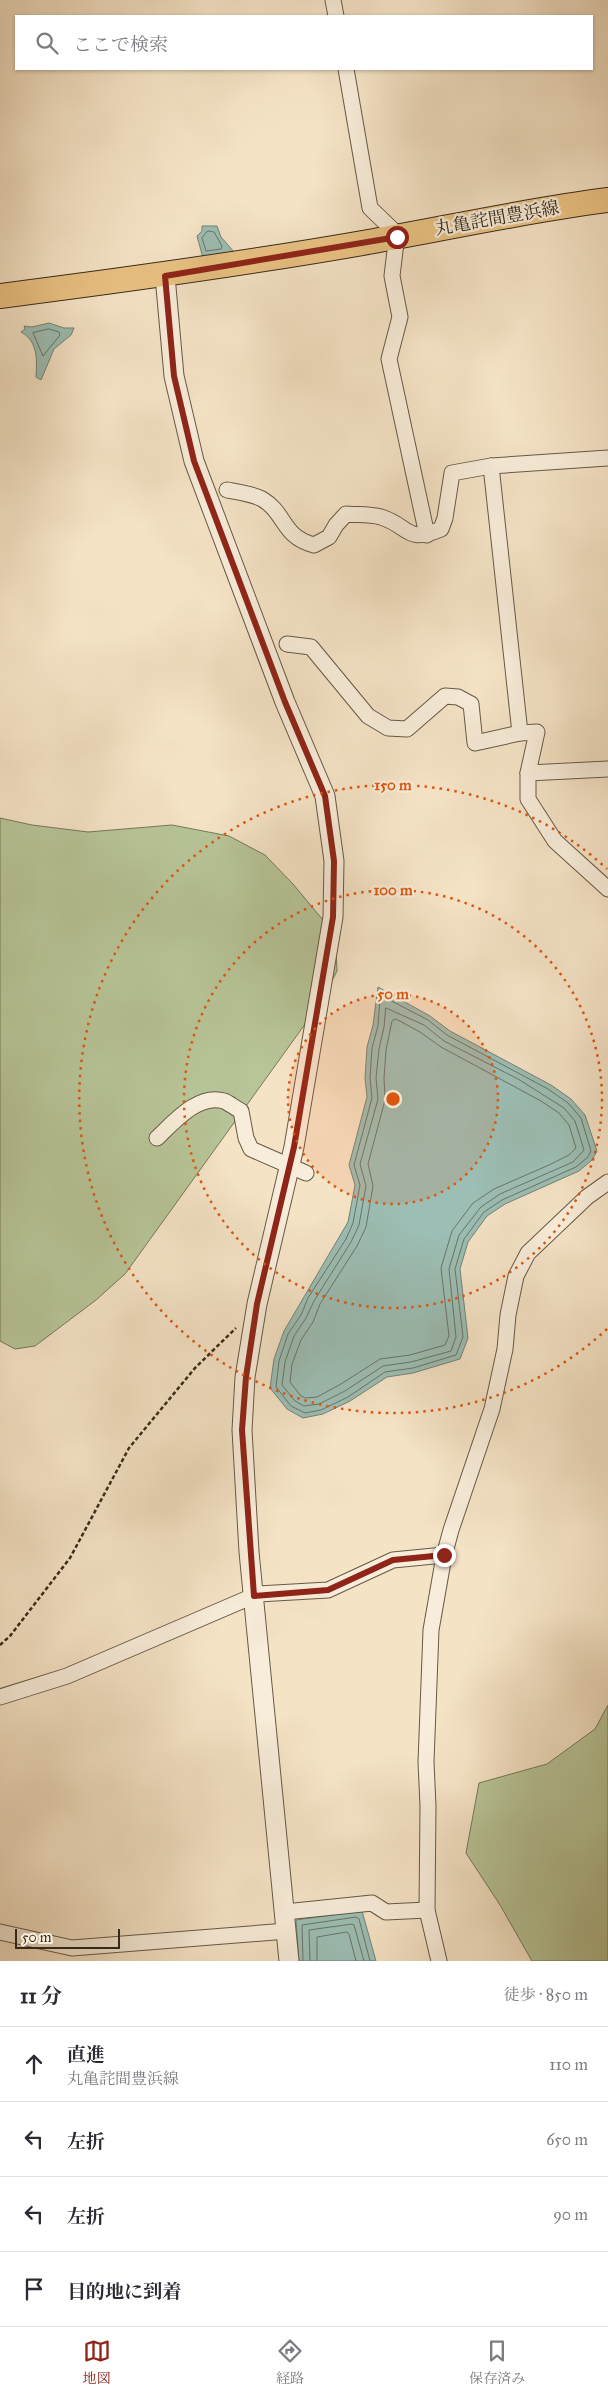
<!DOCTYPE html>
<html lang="ja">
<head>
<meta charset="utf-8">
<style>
  :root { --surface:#fff; --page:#f7f7f7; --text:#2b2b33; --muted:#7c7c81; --line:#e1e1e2; --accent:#8f2418 }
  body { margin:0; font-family:"IM FELL Great Primer","Noto Serif JP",serif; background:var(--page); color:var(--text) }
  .scale { position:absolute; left:15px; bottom:12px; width:105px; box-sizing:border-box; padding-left:5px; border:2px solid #362b1b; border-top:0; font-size:14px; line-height:18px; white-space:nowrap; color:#362b1b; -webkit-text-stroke:4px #f8edda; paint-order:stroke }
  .stop { position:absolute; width:15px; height:15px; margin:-11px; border:4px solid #8f2418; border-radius:50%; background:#fff }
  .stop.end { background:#8f2418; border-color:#fff; box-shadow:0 1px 5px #0008 }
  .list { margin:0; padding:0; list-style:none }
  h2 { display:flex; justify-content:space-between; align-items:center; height:65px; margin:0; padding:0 20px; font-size:21px }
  h2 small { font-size:16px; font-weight:400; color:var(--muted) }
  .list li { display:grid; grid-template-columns:32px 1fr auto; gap:15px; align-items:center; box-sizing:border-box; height:75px; padding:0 20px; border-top:1px solid var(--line) }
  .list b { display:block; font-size:19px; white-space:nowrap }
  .list p { margin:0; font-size:16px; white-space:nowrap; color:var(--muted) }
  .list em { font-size:16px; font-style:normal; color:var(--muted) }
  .icon { flex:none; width:28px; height:28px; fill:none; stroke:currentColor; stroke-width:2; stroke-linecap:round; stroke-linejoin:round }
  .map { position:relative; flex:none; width:608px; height:1961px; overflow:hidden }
  .search { position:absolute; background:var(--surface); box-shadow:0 1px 4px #0004; left:15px; right:15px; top:15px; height:55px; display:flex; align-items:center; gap:12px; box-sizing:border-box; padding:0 18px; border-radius:0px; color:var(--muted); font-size:19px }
  .sheet { height:365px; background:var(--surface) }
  nav { display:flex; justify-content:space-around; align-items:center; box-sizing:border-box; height:70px; border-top:1px solid var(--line); background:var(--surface); font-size:14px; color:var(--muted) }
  nav a { display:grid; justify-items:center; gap:2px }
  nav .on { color:var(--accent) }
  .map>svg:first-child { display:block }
</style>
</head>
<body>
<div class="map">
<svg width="608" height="1961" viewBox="0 0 608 1961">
  <rect width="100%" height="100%" fill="#f5e3c6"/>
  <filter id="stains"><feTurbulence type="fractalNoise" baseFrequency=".004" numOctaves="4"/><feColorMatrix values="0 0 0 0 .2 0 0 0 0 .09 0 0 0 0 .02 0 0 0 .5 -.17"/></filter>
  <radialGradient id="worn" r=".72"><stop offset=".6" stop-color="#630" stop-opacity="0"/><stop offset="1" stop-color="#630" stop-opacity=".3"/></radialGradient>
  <g fill="#b7c598" stroke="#76785a">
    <polygon points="0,818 32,825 88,832 172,825 229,836 265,855 293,884 323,920 336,947 337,971 321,1002 125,1274 96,1300 35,1346 15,1349 0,1341"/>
    <polygon points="608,1705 608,1961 532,1961 500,1905 466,1853 479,1783 547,1764 595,1729"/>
  </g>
  <g fill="#9cbeb4" stroke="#738377">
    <polygon points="202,226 217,226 221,237 234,252 203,258 197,236 202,231"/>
    <path d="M49,323L64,328H74L71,335L54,349L41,380L36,377C37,360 38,341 21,332L25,329L24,326L32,327Z"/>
    <polygon points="378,987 430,1016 450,1031 551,1085 571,1099 585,1115 597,1151 592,1160 579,1171 505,1204 487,1216 468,1242 460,1269 468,1338 460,1359 413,1373 387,1377 350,1401 323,1414 303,1418 287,1409 270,1388 274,1359 284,1331 348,1222 355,1185 349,1165 367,1097 365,1078 367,1047 373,1025"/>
    <polygon points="362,1911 376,1961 299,1961 296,1920"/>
  </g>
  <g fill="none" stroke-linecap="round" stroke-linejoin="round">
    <g stroke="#697468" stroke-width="1">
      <polygon points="208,231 214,232 222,246 221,249 206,251 202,238"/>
      <polygon points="49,329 59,332 60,335 43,356 33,333"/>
      <polygon points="384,997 428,1020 447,1035 548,1089 568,1103 581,1118 591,1151 588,1157 576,1167 502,1200 484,1212 464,1239 455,1269 463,1337 456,1355 413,1368 385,1372 348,1397 321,1410 305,1413 291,1406 276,1387 279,1361 288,1334 301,1315 308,1298 346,1239 353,1223 360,1185 354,1165 372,1098 370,1078 372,1048 378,1026 380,999"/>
      <polygon points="386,1008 424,1025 444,1041 518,1079 564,1108 575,1121 584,1150 573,1162 500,1194 481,1207 459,1235 449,1269 456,1337 451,1351 411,1362 383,1366 345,1391 319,1404 304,1406 295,1401 282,1385 285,1362 294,1336 306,1318 314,1301 351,1242 359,1225 366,1186 360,1164 378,1099 376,1078 379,1049 384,1027"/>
      <polygon points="396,1019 420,1032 441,1047 541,1101 559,1113 569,1125 576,1148 569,1155 549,1165 494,1189 473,1203 452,1231 441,1268 449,1336 445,1345 410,1355 380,1359 341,1384 317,1397 305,1398 300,1395 290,1382 292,1364 301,1340 313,1322 320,1304 357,1246 366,1227 373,1186 368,1164 385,1100 384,1078 386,1050 392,1021"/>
      <polyline points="303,1961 302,1925 356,1917 359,1919 370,1961"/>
      <polyline points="310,1961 309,1930 352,1924 354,1925 364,1961"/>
      <polyline points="317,1961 317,1937 347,1932 349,1934 356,1961"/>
    </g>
    <defs>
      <g id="minor">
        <polyline points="333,0 336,16"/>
        <polyline points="346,69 370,208 397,234 392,276 400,317 389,359 427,535"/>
        <polyline points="491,466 520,733"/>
        <path d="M227,490C238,492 253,494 262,499C286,513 282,537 314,545L329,537L336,525L346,514C357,515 370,514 381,517C410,526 405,544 441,529L445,518L452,473L491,466L608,458"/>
        <polyline points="287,644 311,647 368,716 388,728 407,729 445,696 458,697 471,704 475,743 520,733 537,732 528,773 528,799 555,841 608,889"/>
        <polyline points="528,773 608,769"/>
        <path d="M157,1138C173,1123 198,1093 224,1101C229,1103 235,1108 241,1111L246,1138L251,1149L306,1173"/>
        <polyline points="0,1697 67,1676 258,1594 328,1590 393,1560 444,1555"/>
        <polyline points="285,1912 372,1903 386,1912 427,1910"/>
        <polyline points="0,1932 72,1948 287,1931"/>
        <polyline points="439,1961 427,1910 428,1806 426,1762 431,1630 444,1556 451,1530 492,1409 505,1349 508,1315 516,1276 528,1253 587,1197 608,1182"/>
      </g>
      <polyline id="tertiary" points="165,276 174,376 194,461 285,702 325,796 334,861 333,917 294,1147 257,1304 245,1377 242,1430 249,1552 289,1961"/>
      <path id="primary" d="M0,296C125,280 250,263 374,241C452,227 529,210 608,200"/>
    </defs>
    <use href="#minor" stroke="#665946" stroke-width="17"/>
    <use href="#tertiary" stroke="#665946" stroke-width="21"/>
    <use href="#primary" stroke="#362b1b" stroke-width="26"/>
    <polyline stroke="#362b1b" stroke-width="2.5" stroke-dasharray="4 2.5" stroke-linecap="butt" points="0,1645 10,1636 70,1558 129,1448 195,1368 236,1328"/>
    <use href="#minor" stroke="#f8edda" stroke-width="15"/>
    <use href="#tertiary" stroke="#f8edda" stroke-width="19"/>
    <use href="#primary" stroke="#eac283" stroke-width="24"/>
  </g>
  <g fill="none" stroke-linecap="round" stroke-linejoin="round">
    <polyline stroke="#8f2418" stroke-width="6" points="397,237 165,276 174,376 194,461 285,702 325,796 334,861 333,917 294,1147 257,1304 246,1377 242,1430 254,1596 328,1590 393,1560 444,1555"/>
  </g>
  <circle cx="393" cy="1099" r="105" fill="#df570d" fill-opacity=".12"/>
  <g fill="none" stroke="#df570d" stroke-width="2.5" stroke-dasharray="2.5 5">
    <circle cx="393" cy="1099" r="105"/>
    <circle cx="393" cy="1099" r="209"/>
    <path d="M607 1329A314 314 0 1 1 607 869"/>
  </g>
  <g text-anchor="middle" stroke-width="4.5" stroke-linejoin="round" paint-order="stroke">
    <g font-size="18" fill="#362b1b" stroke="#f8edda">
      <text transform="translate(497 218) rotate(-10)" y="6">丸亀詫間豊浜線</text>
    </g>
  </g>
  <circle cx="393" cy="1099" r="8" fill="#df570d" stroke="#f8edda" stroke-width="2.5"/>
  <g font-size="15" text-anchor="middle" font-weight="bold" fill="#df570d" stroke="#f8edda" stroke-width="4.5" stroke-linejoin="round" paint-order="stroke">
    <text x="393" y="790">150 m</text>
    <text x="393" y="895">100 m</text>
    <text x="393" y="999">50 m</text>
  </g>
  <rect width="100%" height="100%" filter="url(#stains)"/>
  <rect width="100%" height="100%" fill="url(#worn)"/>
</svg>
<div class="scale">50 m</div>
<div class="stop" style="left:397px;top:237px"></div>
<div class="stop end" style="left:444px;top:1555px"></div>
<div class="search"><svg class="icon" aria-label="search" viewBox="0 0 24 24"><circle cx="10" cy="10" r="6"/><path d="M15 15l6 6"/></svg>ここで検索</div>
</div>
<section class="sheet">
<h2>11 分<small>徒歩 · 850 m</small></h2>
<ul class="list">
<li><svg class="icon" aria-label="ahead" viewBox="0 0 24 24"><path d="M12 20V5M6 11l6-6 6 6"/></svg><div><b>直進</b><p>丸亀詫間豊浜線</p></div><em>110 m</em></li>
<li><svg class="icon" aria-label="left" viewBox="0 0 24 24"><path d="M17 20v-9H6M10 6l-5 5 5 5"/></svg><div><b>左折</b></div><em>650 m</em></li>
<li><svg class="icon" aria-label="left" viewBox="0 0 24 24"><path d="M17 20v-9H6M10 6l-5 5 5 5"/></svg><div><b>左折</b></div><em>90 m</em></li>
<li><svg class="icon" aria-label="arrive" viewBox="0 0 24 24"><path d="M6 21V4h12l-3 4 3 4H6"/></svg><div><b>目的地に到着</b></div></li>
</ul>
</section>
<nav>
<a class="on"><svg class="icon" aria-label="map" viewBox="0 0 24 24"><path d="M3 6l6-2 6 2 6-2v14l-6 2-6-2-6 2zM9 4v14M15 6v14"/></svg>地図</a>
<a><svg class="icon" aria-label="directions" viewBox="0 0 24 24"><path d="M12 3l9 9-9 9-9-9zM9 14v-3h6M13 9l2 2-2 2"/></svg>経路</a>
<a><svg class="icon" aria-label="saved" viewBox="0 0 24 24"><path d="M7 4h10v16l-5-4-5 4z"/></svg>保存済み</a>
</nav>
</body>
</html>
